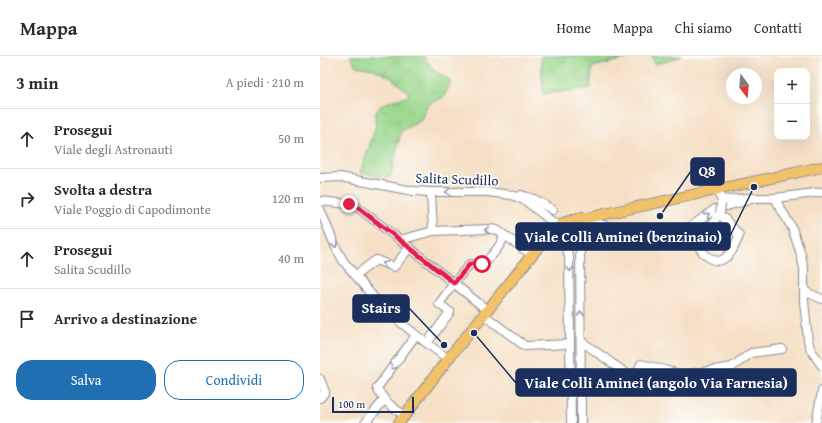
<!DOCTYPE html>
<html lang="it">
<head>
<meta charset="utf-8">
<style>
  :root { --surface:#fff; --page:#f2f2f3; --text:#2b2b33; --muted:#7c7c81; --line:#e1e1e2; --accent:#1f6fb2 }
  body { margin:0; font-family:"Gentium Book Plus",serif; background:var(--page); color:var(--text) }
  .controls { position:absolute; right:12px; top:12px; display:grid; overflow:hidden; border-radius:8px; box-shadow:0 4px 16px #0002 }
  .controls button { width:36px; height:36px; display:grid; place-items:center; padding:0; border:0; border-bottom:1px solid var(--line); background:var(--surface); color:var(--text); font:20px sans-serif }
  .compass { position:absolute; left:406px; top:12px; width:36px; height:36px; border-radius:50%; background:var(--surface); box-shadow:0 4px 16px #0002; rotate:164deg }
  .scale { position:absolute; left:12px; bottom:10px; width:82px; box-sizing:border-box; padding-left:4px; border:2px solid #1b2f5e; border-top:0; font-size:11px; line-height:14px; white-space:nowrap; color:#1b2f5e; -webkit-text-stroke:3px #fdfcf7; paint-order:stroke }
  .stop { position:absolute; width:12px; height:12px; margin:-9px; border:3px solid #e11d48; border-radius:50%; background:#fff }
  .stop.end { background:#e11d48; border-color:#fff; box-shadow:0 1px 4px #0008 }
  .list { margin:0; padding:0; list-style:none }
  h2 { display:flex; justify-content:space-between; align-items:center; height:52px; margin:0; padding:0 16px; font-size:17px }
  h2 small { font-size:13px; font-weight:400; color:var(--muted) }
  .list li { display:grid; grid-template-columns:26px 1fr auto; gap:12px; align-items:center; box-sizing:border-box; height:60px; padding:0 16px; border-top:1px solid var(--line) }
  .list b { display:block; font-size:15px; white-space:nowrap }
  .list p { margin:0; font-size:13px; white-space:nowrap; color:var(--muted) }
  .list em { font-size:13px; font-style:normal; color:var(--muted) }
  .actions { display:flex; gap:8px; padding:12px 16px }
  .actions a { flex:1; padding:9px 0; border:1px solid var(--accent); border-radius:16px; text-align:center; font-size:14px; color:var(--accent) }
  .actions .main { background:var(--accent); color:#fff }
  .icon { flex:none; width:22px; height:22px; fill:none; stroke:currentColor; stroke-width:2; stroke-linecap:round; stroke-linejoin:round }
  .map { position:relative; flex:none; width:502px; height:367px; overflow:hidden }
  header { display:flex; align-items:center; gap:24px; box-sizing:border-box; height:56px; padding:0 20px; background:var(--surface); border-bottom:1px solid var(--line) }
  header strong { font-size:19px }
  nav { display:flex; gap:22px; margin-inline-start:auto; font-size:14px }
  main { display:flex }
  aside { flex:1; background:var(--surface) }
  .map>svg:first-child { display:block }
</style>
</head>
<body>
<header>
<strong>Mappa</strong>
<nav><a>Home</a><a>Mappa</a><a>Chi siamo</a><a>Contatti</a></nav>
</header>
<main>
<aside>
<h2>3 min<small>A piedi · 210 m</small></h2>
<ul class="list">
<li><svg class="icon" aria-label="ahead" viewBox="0 0 24 24"><path d="M12 20V5M6 11l6-6 6 6"/></svg><div><b>Prosegui</b><p>Viale degli Astronauti</p></div><em>50 m</em></li>
<li><svg class="icon" aria-label="right" viewBox="0 0 24 24"><path d="M7 20v-9h11M14 6l5 5-5 5"/></svg><div><b>Svolta a destra</b><p>Viale Poggio di Capodimonte</p></div><em>120 m</em></li>
<li><svg class="icon" aria-label="ahead" viewBox="0 0 24 24"><path d="M12 20V5M6 11l6-6 6 6"/></svg><div><b>Prosegui</b><p>Salita Scudillo</p></div><em>40 m</em></li>
<li><svg class="icon" aria-label="arrive" viewBox="0 0 24 24"><path d="M6 21V4h12l-3 4 3 4H6"/></svg><div><b>Arrivo a destinazione</b></div></li>
</ul>
<div class="actions"><a class="main">Salva</a><a>Condividi</a></div>
</aside>
<div class="map">
<svg width="502" height="367" viewBox="0 0 502 367">
  <defs>
    <pattern id="grass-tufts" width="24" height="20" patternUnits="userSpaceOnUse"><rect width="24" height="20" fill="#9ad78c"/><path d="M3 7l-1-3M5 7V3M7 7l1-3M15 17l-1-3M17 17v-4M19 17l1-3" fill="none" stroke="#84b97b"/></pattern>
  </defs>
  <rect width="100%" height="100%" fill="#fdfcf7"/>
  <filter id="ink" filterUnits="userSpaceOnUse"><feTurbulence type="fractalNoise" baseFrequency=".025" numOctaves="2"/><feDisplacementMap in="SourceGraphic" scale="8" xChannelSelector="R" yChannelSelector="G"/><feConvolveMatrix kernelMatrix="1 2 1 2 8 2 1 2 1" color-interpolation-filters="sRGB"/></filter>
  <filter id="wash" filterUnits="userSpaceOnUse"><feTurbulence type="fractalNoise" baseFrequency=".012" numOctaves="4" result="noise"/><feDisplacementMap in="SourceGraphic" scale="16" xChannelSelector="R" yChannelSelector="G"/><feGaussianBlur stdDeviation="0.9" result="paint"/><feColorMatrix in="noise" values="0 0 0 0 0 0 0 0 0 0 0 0 0 0 0 0 0 1.4 0 .05"/><feComposite in="paint" operator="in"/></filter>
  <g filter="url(#wash)">
    <rect width="100%" height="100%" fill="#f5e0c6"/>
    <g fill="url(#grass-tufts)" stroke="#5a8375">
      <path d="M30,0H103L116,16L131,25L124,41L108,48L100,65L81,75L70,122L40,117L56,70C50,47 72,45 89,40L87,35L70,21L54,13L36,10Z"/>
      <polygon points="221,0 318,0 272,11 270,32 223,38"/>
      <polygon points="332,0 362,0 348,5 335,8"/>
    </g>
  </g>
  <g filter="url(#ink)">
    <g fill="none" stroke-linecap="round" stroke-linejoin="round">
      <defs>
        <g id="minor">
          <polyline points="0,122 20,121 93,135 111,136 167,136 192,139 206,145 235,168 242,169"/>
          <polyline points="398,133 400,141 402,143 406,144 429,142 456,142 502,136"/>
          <polyline points="111,136 113,175"/>
          <polyline points="201,139 214,143 233,154"/>
          <polyline points="456,142 458,148 472,172 480,195 484,213 484,245 488,285 491,294 502,310"/>
          <polyline points="0,145 29,148 37,151 80,184 167,254"/>
          <polyline points="0,153 16,192 24,206 61,250 96,279 128,303"/>
          <path d="M399,159L404,162L419,179V180C416,187 412,198 405,202C394,211 379,195 376,184L378,180L391,171L396,162L399,159L400,157"/>
          <polyline points="256,168 260,182 261,367"/>
          <polyline points="252,174 280,168 297,174 318,186 327,188 335,188 357,181 395,153 426,145 429,142"/>
          <polyline points="243,175 244,186 249,201 251,367"/>
          <polyline points="80,184 113,175 170,173 177,174 212,199"/>
          <polyline points="36,219 56,204 74,211 90,191"/>
          <polyline points="484,235 502,243"/>
          <polyline points="164,259 205,290 250,288"/>
          <polyline points="261,285 314,323 321,308 364,319 412,311 431,297 462,293"/>
          <path d="M107,287L130,256L119,248L134,227L150,208C154,208 158,209 163,208C168,205 179,191 182,185C183,183 183,182 183,179"/>
          <polyline points="0,323 5,336 0,342"/>
          <path d="M85,360C73,351 63,345 57,332L96,279"/>
          <polyline points="45,367 64,344"/>
          <polyline points="496,367 502,335"/>
        </g>
        <g id="major">
          <polyline points="231,176 239,175 247,176 256,168 262,164"/>
          <polyline points="79,367 128,303 212,199 233,174 242,169 243,167 260,162 266,162 502,111"/>
        </g>
      </defs>
      <use href="#minor" stroke="#888892" stroke-width="10"/>
      <use href="#major" stroke="#888892" stroke-width="12"/>
      <use href="#minor" stroke="#fff" stroke-width="8"/>
      <use href="#major" stroke="#f2c26a" stroke-width="10"/>
      <defs>
        <polyline id="minor-bridge" points="400,157 401,148"/>
      </defs>
      <use href="#minor-bridge" stroke="#888892" stroke-width="10" stroke-linecap="butt"/>
      <use href="#minor-bridge" stroke="#fff" stroke-width="8"/>
    </g>
    <defs><path id="oneway-chevron" d="M-2-3.5L2.5 0L-2 3.5" fill="none" stroke-width="1.6" stroke-linecap="round" stroke-linejoin="round"/></defs>
    <g stroke="#8d97ae">
      <use href="#oneway-chevron" transform="translate(128 136) rotate(179)"/>
      <use href="#oneway-chevron" transform="translate(387 159) rotate(-36)"/>
      <use href="#oneway-chevron" transform="translate(167 174) rotate(-180)"/>
      <use href="#oneway-chevron" transform="translate(15 189) rotate(65)"/>
      <use href="#oneway-chevron" transform="translate(65 208) rotate(-157)"/>
      <use href="#oneway-chevron" transform="translate(250 213) rotate(89)"/>
      <use href="#oneway-chevron" transform="translate(261 258) rotate(-90)"/>
      <use href="#oneway-chevron" transform="translate(73 311) rotate(127)"/>
    </g>
  </g>
  <g fill="none" stroke-linecap="round" stroke-linejoin="round" filter="url(#ink)">
    <path stroke="#e11d48" stroke-width="5" d="M29,148L37,151L80,184L134,227L150,208C154,207 158,209 162,208"/>
  </g>
  <g text-anchor="middle" stroke-width="3.5" stroke-linejoin="round" paint-order="stroke">
    <g font-size="14" fill="#1b2f5e" stroke="#fdfcf7">
      <text transform="translate(137 123) rotate(2)" y="5">Salita Scudillo</text>
    </g>
  </g>
  <path fill="none" stroke="#1b2f5e" stroke-width="1.5" d="M340 160L371 115M434 131L410 180M124 289L89 252M154 277L196 327"/>
  <g fill="#1b2f5e" stroke="#fdfcf7" stroke-width="1.5">
    <circle cx="340" cy="160" r="4"/>
    <circle cx="434" cy="131" r="4"/>
    <circle cx="124" cy="289" r="4"/>
    <circle cx="154" cy="277" r="4"/>
  </g>
  <g fill="#1b2f5e" stroke="#1b2f5e" stroke-width="1.5">
    <rect x="371" y="102" width="33" height="27" rx="4"/>
    <rect x="196" y="167" width="214" height="27" rx="4"/>
    <rect x="33" y="239" width="56" height="27" rx="4"/>
    <rect x="196" y="313" width="280" height="27" rx="4"/>
  </g>
  <g font-size="15" text-anchor="middle" font-weight="bold" fill="#fff">
    <text x="387" y="120">Q8</text>
    <text x="303" y="186">Viale Colli Aminei (benzinaio)</text>
    <text x="61" y="257">Stairs</text>
    <text x="336" y="332">Viale Colli Aminei (angolo Via Farnesia)</text>
  </g>
</svg>
<div class="controls">
<button>+</button>
<button>−</button>
</div>
<svg class="compass" viewBox="-18 -18 36 36"><path d="M0-13l5 13h-10z" fill="#e53935"/><path d="M0 13l5-13h-10z" fill="#7c7c81"/></svg>
<div class="scale">100 m</div>
<div class="stop" style="left:162px;top:208px"></div>
<div class="stop end" style="left:29px;top:148px"></div>
</div>
</main>
</body>
</html>
